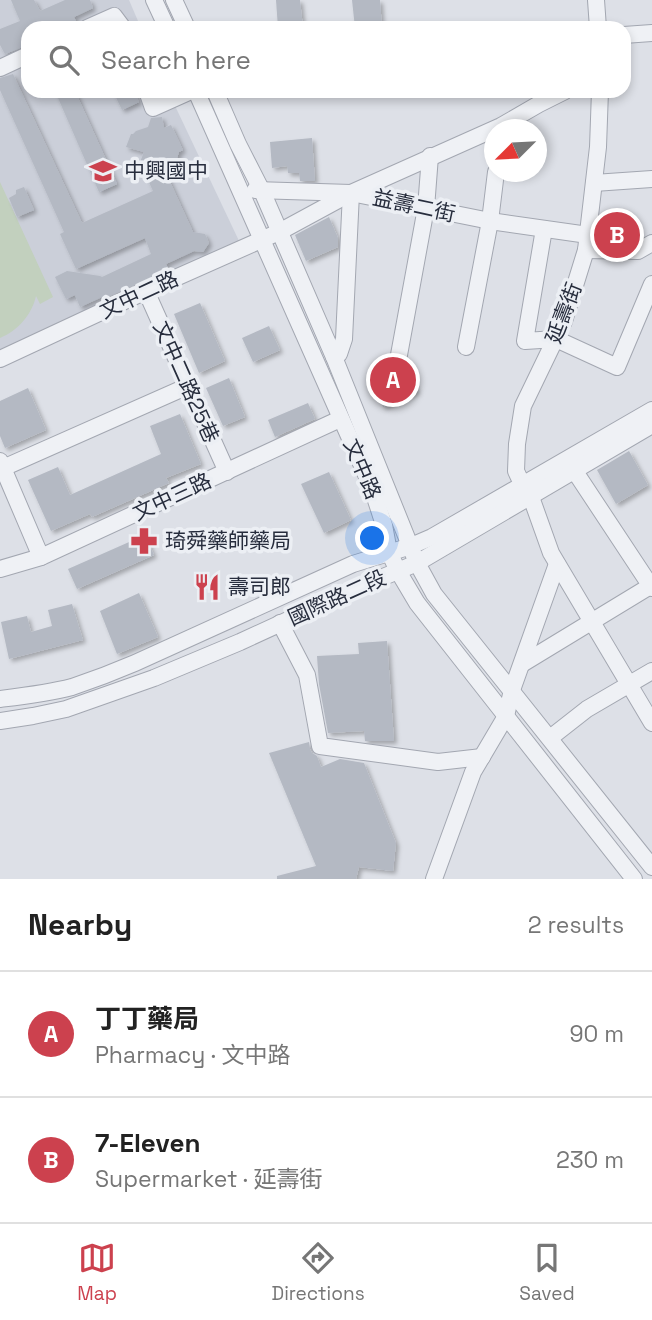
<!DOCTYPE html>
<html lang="en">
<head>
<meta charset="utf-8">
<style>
  :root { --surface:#fff; --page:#f6f6f6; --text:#222; --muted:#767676; --line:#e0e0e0; --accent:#cc414e }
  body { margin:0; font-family:"Space Grotesk","Noto Sans TC",sans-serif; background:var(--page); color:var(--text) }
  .compass { position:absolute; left:484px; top:119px; width:63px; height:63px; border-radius:50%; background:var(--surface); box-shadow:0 4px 10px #0003; rotate:246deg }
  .you { position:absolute; left:373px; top:539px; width:24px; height:24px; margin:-18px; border:5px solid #fff; border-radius:50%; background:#1a73e8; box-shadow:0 0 0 10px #1a73e833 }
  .badge { display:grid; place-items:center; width:46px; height:46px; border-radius:50%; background:var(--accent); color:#fff; font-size:23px; font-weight:700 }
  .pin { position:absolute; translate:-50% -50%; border:4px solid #fff; box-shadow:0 2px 7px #0006 }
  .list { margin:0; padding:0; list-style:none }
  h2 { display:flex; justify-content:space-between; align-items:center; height:91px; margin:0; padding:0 28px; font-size:30px }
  h2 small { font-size:23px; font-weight:400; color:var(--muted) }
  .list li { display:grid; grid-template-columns:46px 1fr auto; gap:21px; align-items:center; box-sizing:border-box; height:126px; padding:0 28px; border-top:2px solid var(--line) }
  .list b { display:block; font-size:26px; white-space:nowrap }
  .list p { margin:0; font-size:23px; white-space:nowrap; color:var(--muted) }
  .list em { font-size:23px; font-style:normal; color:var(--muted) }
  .icon { flex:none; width:38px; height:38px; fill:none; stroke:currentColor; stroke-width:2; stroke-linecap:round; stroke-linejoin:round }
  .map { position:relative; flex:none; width:652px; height:879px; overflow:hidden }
  .search { position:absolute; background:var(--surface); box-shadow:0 4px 10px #0003; left:21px; right:21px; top:21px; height:77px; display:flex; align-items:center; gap:18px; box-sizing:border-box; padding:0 24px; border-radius:21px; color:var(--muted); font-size:26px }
  .sheet { height:343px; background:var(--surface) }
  nav { display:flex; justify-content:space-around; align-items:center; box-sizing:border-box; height:98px; border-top:2px solid var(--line); background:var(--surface); font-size:19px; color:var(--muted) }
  nav a { display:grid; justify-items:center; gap:4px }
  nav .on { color:var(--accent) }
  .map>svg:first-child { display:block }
</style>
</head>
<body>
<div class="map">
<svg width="652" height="879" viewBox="0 0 652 879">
  <defs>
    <filter id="shadow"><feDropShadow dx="3" dy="3" stdDeviation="2" flood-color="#0004"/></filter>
  </defs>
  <rect width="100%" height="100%" fill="#dde0e7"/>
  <polygon fill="#cbcfd9" points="0,0 129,0 141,28 28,28 28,91 168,91 240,243 0,352"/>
  <path fill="#c2d0be" d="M0,182L53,297L40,304L36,296C32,315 17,331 0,338Z"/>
  <g fill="#b4b9c3" filter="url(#shadow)">
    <polygon points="11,0 34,0 40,11 65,0 90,0 93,8 74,17 77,23 66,28 28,28 28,45 5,54 0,45 0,29 20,21"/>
    <polygon points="276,0 300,0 303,28 278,28"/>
    <polygon points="352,0 380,0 382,28 355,28"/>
    <polygon points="13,74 82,223 153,191 148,180 149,175 137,170 144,152 126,147 131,134 133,134 136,131 148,127 151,118 162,117 164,128 171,125 183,150 179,152 175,165 160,160 193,232 205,234 209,243 203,252 194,251 166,264 169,270 103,299 102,297 80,307 75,295 66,299 55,277 67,271 100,276 102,277 151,254 145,238 76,269 60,234 64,232 0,90 0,78"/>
    <polygon points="55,91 75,91 117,184 99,192"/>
    <polygon points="113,91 134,91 139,102 122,110"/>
    <polygon points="312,138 315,181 300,181 299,173 288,173 287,166 272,168 270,142"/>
    <polygon points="24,187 34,210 17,217 9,198 16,194 16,190"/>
    <polygon points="329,217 338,238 338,247 306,261 295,235"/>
    <rect x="602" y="229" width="31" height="11"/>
    <polygon points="200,303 225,361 199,373 174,314"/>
    <polygon points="269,326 280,350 253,362 242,338"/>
    <polygon points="406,364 417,391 383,407 370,369"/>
    <polygon points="229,378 245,417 223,426 206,388"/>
    <polygon points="28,388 46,430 5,448 0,436 0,401"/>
    <polygon points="308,403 315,419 275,437 268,420"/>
    <polygon points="180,414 201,464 166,478 169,483 92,517 90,514 51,531 28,480 58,467 70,495 161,454 150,426"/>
    <polygon points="629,451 648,485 616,504 597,470"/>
    <polygon points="329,472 351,520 324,533 301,484"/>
    <polygon points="145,535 154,555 77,589 68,569"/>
    <polygon points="139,593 158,637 117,654 100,611"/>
    <polygon points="72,604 83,640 9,659 1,622 27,616 31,632 52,626 48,610"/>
    <polygon points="387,641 394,741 365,741 364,731 328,733 319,684 317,656 359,654 358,643"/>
    <polygon points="309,742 310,749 312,753 317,756 321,767 340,759 364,763 396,843 393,871 359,867 356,879 277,879 277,876 316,866 269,753"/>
  </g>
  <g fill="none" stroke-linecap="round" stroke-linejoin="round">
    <defs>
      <g id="minor">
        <polyline points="154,0 167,28"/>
        <polyline points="174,0 187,28"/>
        <polyline points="596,0 598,28"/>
        <polyline points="87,28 114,16 123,28"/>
        <polyline points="624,35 652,33"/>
        <polyline points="0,68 28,55"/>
        <polyline points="147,91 153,108 191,91"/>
        <polyline points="196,91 372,488 384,525 389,552 398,571 417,603 634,879"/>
        <polyline points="215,91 238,144 262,191 334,357 417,563 434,594 652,867"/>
        <polyline points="600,91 598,147 586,250 564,321 523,406 517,444 516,471 523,486 531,497 551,553 652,723"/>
        <polyline points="594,183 652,179"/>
        <polyline points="255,190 351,193 490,221 588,235"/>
        <polyline points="544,229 525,341 556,339 617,367 652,284"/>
        <polyline points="586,250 638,251 652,243"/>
        <polyline points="146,291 227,472"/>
        <polyline points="466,347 490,221 496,172"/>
        <polyline points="399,355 426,208 430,156"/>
        <polyline points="334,357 339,354 344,339 351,193"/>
        <polyline points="0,359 146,291 279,232 351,193 501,126 539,104 565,91"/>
        <polyline points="0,461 41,557"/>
        <polyline points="570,464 652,588"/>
        <polyline points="3,468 188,386"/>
        <polyline points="0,569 41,557 340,419"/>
        <polyline points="280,623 307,675 320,746 438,762 482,757"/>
        <polyline points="522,664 652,585"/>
        <path d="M0,699C24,696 49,693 72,687C93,680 114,672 135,663L353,564L411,546L432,537L652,410"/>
        <polyline points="0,721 33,716 66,709 154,678 240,642 364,585 417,563 652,425"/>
        <polyline points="550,738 587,709 652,671"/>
        <polyline points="434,879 473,772 506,716 512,690 557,564"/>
      </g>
    </defs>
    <use href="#minor" stroke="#a3a7b1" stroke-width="18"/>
    <use href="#minor" stroke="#eff1f5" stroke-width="16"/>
  </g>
  <defs>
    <symbol id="school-bare" viewBox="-9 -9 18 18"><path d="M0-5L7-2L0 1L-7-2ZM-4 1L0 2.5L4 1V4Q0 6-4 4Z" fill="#cc414e" stroke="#eceff4" stroke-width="2.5" paint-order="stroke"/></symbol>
    <symbol id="pharmacy-bare" viewBox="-9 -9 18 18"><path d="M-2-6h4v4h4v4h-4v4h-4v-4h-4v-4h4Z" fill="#cc414e" stroke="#eceff4" stroke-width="2.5" paint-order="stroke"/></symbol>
    <symbol id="restaurant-bare" viewBox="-9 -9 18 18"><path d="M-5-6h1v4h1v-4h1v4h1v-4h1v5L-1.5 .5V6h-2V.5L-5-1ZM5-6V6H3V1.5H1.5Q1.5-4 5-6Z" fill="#cc414e" stroke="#eceff4" stroke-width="2.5" paint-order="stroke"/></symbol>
  </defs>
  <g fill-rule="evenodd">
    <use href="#school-bare" x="84" y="152" width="38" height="38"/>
    <use href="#pharmacy-bare" x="125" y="522" width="38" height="38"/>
    <use href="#restaurant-bare" x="188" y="568" width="38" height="38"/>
  </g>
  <g text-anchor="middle" stroke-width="7" stroke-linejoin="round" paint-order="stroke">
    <g font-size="21" fill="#272d3d" stroke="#eceff4" text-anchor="start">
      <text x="124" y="178">中興國中</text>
      <text x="165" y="548">琦舜藥師藥局</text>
      <text x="228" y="594">壽司郎</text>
    </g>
    <g font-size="21" fill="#272d3d" stroke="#eceff4">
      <text transform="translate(414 206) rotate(12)" y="7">益壽二街</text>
      <text transform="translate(139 295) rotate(-25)" y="7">文中二路</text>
      <text transform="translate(564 313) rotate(-69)" y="7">延壽街</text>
      <text transform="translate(186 382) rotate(66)" y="7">文中二路25巷</text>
      <text transform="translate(362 469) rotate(67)" y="7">文中路</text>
      <text transform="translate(172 497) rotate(-25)" y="7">文中三路</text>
      <text transform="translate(337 598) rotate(-24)" y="7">國際路二段</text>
    </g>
  </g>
</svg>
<svg class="compass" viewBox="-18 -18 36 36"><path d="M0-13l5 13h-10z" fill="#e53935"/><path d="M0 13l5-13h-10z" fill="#767676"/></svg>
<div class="you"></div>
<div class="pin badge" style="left:393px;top:380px">A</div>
<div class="pin badge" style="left:617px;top:235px">B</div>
<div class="search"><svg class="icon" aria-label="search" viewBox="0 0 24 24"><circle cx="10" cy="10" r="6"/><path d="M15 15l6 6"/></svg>Search here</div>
</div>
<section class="sheet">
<h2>Nearby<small>2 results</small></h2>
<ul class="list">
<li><span class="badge">A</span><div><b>丁丁藥局</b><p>Pharmacy · 文中路</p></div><em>90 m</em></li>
<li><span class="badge">B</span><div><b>7-Eleven</b><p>Supermarket · 延壽街</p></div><em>230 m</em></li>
</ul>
</section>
<nav>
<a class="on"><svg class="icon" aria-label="map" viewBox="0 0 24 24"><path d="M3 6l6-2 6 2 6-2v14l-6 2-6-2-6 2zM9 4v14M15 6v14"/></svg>Map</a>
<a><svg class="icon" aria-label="directions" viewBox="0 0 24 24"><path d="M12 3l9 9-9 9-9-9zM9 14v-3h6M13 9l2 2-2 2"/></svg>Directions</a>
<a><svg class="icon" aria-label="saved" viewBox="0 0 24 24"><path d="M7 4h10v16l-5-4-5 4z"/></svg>Saved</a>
</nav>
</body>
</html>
